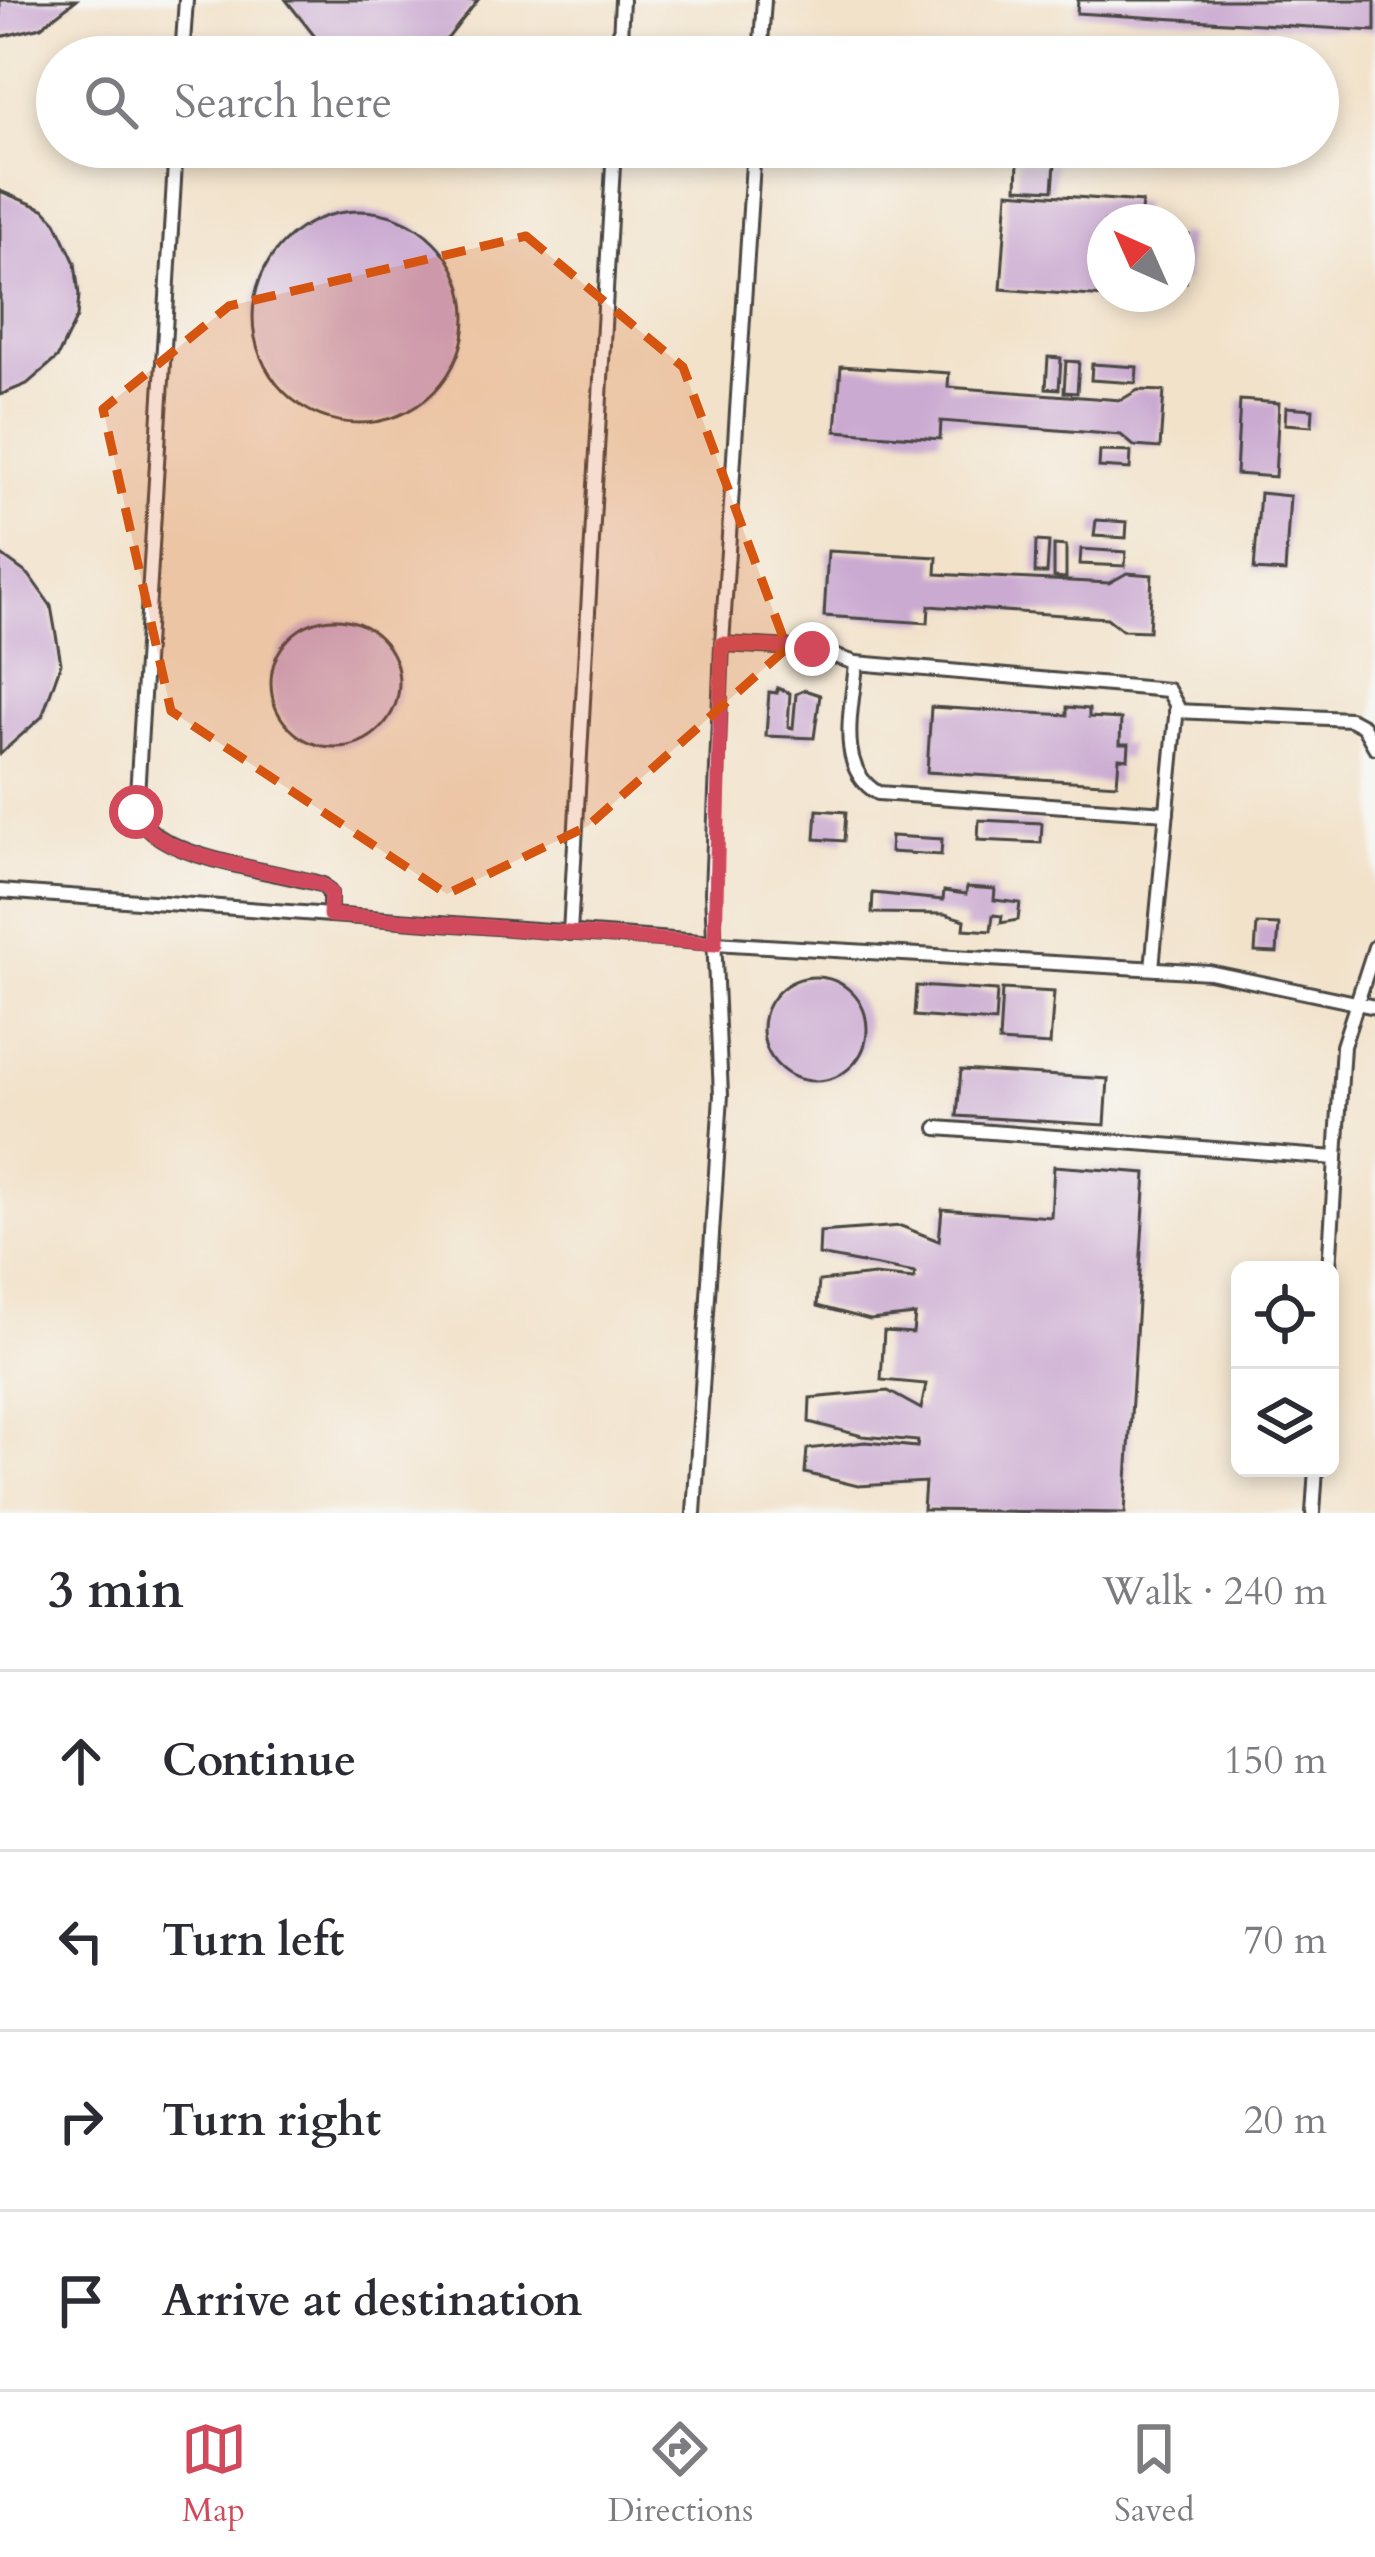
<!DOCTYPE html>
<html lang="en">
<head>
<meta charset="utf-8">
<style>
  :root { --surface:#fff; --page:#f2f2f3; --text:#2b2b33; --muted:#7c7c81; --line:#e1e1e2; --accent:#d1495b }
  body { margin:0; font-family:Cardo,serif; background:var(--page); color:var(--text) }
  .controls { position:absolute; right:36px; bottom:36px; display:grid; overflow:hidden; border-radius:18px; box-shadow:0 6px 18px #0003 }
  .controls button { width:108px; height:108px; display:grid; place-items:center; padding:0; border:0; border-bottom:3px solid var(--line); background:var(--surface); color:var(--text); font:60px sans-serif }
  .compass { position:absolute; left:1087px; top:204px; width:108px; height:108px; border-radius:50%; background:var(--surface); box-shadow:0 6px 18px #0003; rotate:315deg }
  .stop { position:absolute; width:36px; height:36px; margin:-27px; border:9px solid #d1495b; border-radius:50%; background:#fff }
  .stop.end { background:#d1495b; border-color:#fff; box-shadow:0 3px 12px #0008 }
  .list { margin:0; padding:0; list-style:none }
  h2 { display:flex; justify-content:space-between; align-items:center; height:156px; margin:0; padding:0 48px; font-size:51px }
  h2 small { font-size:39px; font-weight:400; color:var(--muted) }
  .list li { display:grid; grid-template-columns:78px 1fr auto; gap:36px; align-items:center; box-sizing:border-box; height:180px; padding:0 48px; border-top:3px solid var(--line) }
  .list b { display:block; font-size:45px; white-space:nowrap }
  .list em { font-size:39px; font-style:normal; color:var(--muted) }
  .icon { flex:none; width:66px; height:66px; fill:none; stroke:currentColor; stroke-width:2; stroke-linecap:round; stroke-linejoin:round }
  .map { position:relative; flex:none; width:1375px; height:1513px; overflow:hidden }
  .search { position:absolute; background:var(--surface); box-shadow:0 6px 18px #0003; left:36px; right:36px; top:36px; height:132px; display:flex; align-items:center; gap:30px; box-sizing:border-box; padding:0 42px; border-radius:66px; color:var(--muted); font-size:45px }
  .sheet { height:876px; background:var(--surface) }
  nav { display:flex; justify-content:space-around; align-items:center; box-sizing:border-box; height:168px; border-top:3px solid var(--line); background:var(--surface); font-size:33px; color:var(--muted) }
  nav a { display:grid; justify-items:center; gap:6px }
  nav .on { color:var(--accent) }
  .map>svg:first-child { display:block }
</style>
</head>
<body>
<div class="map">
<svg width="1375" height="1513" viewBox="0 0 1375 1513">
  <rect width="100%" height="100%" fill="#f6f6f2"/>
  <filter id="ink" filterUnits="userSpaceOnUse"><feTurbulence type="fractalNoise" baseFrequency=".00833" numOctaves="2"/><feDisplacementMap in="SourceGraphic" scale="24" xChannelSelector="R" yChannelSelector="G"/><feConvolveMatrix kernelMatrix="1 2 1 2 8 2 1 2 1" color-interpolation-filters="sRGB"/></filter>
  <filter id="wash" filterUnits="userSpaceOnUse"><feTurbulence type="fractalNoise" baseFrequency=".004" numOctaves="4" result="noise"/><feDisplacementMap in="SourceGraphic" scale="48" xChannelSelector="R" yChannelSelector="G"/><feGaussianBlur stdDeviation="2.7" result="paint"/><feColorMatrix in="noise" values="0 0 0 0 0 0 0 0 0 0 0 0 0 0 0 0 0 1.4 0 .05"/><feComposite in="paint" operator="in"/></filter>
  <g filter="url(#wash)">
    <rect width="100%" height="100%" fill="#f2e2ca"/>
    <g id="blocks">
      <g fill="#cbaad1">
        <polygon points="0,0 76,0 41,27 0,37"/>
        <polygon points="286,0 478,0 448,38 414,57 344,54 316,38"/>
        <polygon points="1078,0 1375,0 1375,31 1077,13"/>
        <polygon points="1018,161 1055,163 1053,190 1017,188"/>
        <polygon points="0,191 44,209 56,222 75,263 79,295 77,317 57,358 27,384 0,395"/>
        <polygon points="1008,192 1142,202 1140,222 1105,222 1105,297 1001,289"/>
        <circle cx="359" cy="317" r="106"/>
        <polygon points="1177,234 1189,235 1186,282 1177,281"/>
        <polygon points="1048,357 1061,358 1059,389 1046,388"/>
        <polygon points="1066,361 1079,362 1077,393 1064,392"/>
        <polygon points="1092,364 1137,367 1136,383 1091,380"/>
        <polygon points="841,366 949,373 948,387 1121,400 1138,390 1164,391 1160,448 1134,446 1121,435 941,421 940,439 836,431"/>
        <polygon points="1240,400 1279,403 1275,477 1236,474"/>
        <polygon points="1286,407 1313,409 1312,426 1285,424"/>
        <polygon points="1100,451 1131,452 1130,469 1099,467"/>
        <polygon points="1260,493 1290,496 1285,572 1254,570"/>
        <polygon points="1096,520 1127,522 1126,538 1094,536"/>
        <polygon points="1036,541 1049,542 1047,573 1035,573"/>
        <polygon points="1054,545 1066,546 1066,578 1054,577"/>
        <polygon points="1081,549 1126,552 1125,566 1080,564"/>
        <polygon points="828,551 937,557 936,574 1109,583 1127,573 1152,575 1149,631 1122,630 1107,618 929,606 928,623 824,616"/>
        <polygon points="0,554 29,575 51,606 61,663 42,717 0,754"/>
        <circle cx="335" cy="683" r="64"/>
        <polygon points="777,688 790,693 788,727 793,728 796,694 805,690 820,695 814,738 766,736 769,692 777,693"/>
        <polygon points="931,707 1067,715 1067,707 1089,709 1089,717 1121,719 1120,744 1129,744 1128,759 1119,758 1117,784 927,772"/>
        <polygon points="817,810 846,812 844,841 815,839"/>
        <polygon points="979,820 1042,823 1041,843 978,840"/>
        <polygon points="891,836 942,839 941,855 890,852"/>
        <polygon points="967,887 995,889 994,900 1020,903 1018,920 1001,923 1002,916 993,915 991,931 964,929 965,920 945,914 872,913 873,893 943,900 944,891 966,894"/>
        <polygon points="1257,924 1279,925 1277,953 1255,952"/>
        <circle cx="815" cy="1029" r="52"/>
        <polygon points="916,986 997,991 995,1022 914,1016"/>
        <polygon points="1002,989 1054,992 1050,1045 999,1042"/>
        <polygon points="961,1070 1108,1079 1105,1125 957,1116"/>
        <polygon points="1054,1166 1146,1173 1125,1513 923,1510 925,1482 858,1486 805,1473 807,1449 865,1442 917,1447 918,1441 862,1436 809,1422 810,1398 888,1391 921,1409 926,1384 881,1380 884,1331 913,1333 915,1315 870,1320 817,1306 819,1281 874,1275 914,1279 915,1273 819,1255 820,1232 901,1226 939,1241 942,1209 1051,1217"/>
      </g>
    </g>
  </g>
  <g filter="url(#ink)">
    <use href="#blocks" fill-opacity="0" stroke="#494643" stroke-width="3"/>
    <g fill="none" stroke-linecap="round" stroke-linejoin="round">
      <defs>
        <g id="lane">
          <polyline points="182,57 186,0"/>
          <polyline points="619,57 622,0"/>
          <polyline points="760,57 764,0"/>
          <path d="M176,147L136,812C157,861 273,869 323,885L330,893V915"/>
          <polyline points="722,644 812,649 856,663 1168,690 1177,706 1152,968"/>
          <path d="M856,663C853,706 834,768 878,793L1167,813"/>
          <polyline points="1176,711 1350,719 1363,726 1375,747"/>
          <polyline points="0,891 715,943 1209,972 1375,1007"/>
          <polyline points="570,933 614,147"/>
          <polyline points="937,1128 1336,1158"/>
          <polyline points="1329,1270 1343,1046 1375,947"/>
          <polyline points="694,1513 721,1095 712,892 722,644 754,147"/>
          <polyline points="1313,1513 1316,1468"/>
        </g>
      </defs>
      <use href="#lane" stroke="#494643" stroke-width="18"/>
      <use href="#lane" stroke="#fff" stroke-width="12"/>
    </g>
  </g>
  <g fill="none" stroke-linecap="round" stroke-linejoin="round" filter="url(#ink)">
    <path stroke="#d1495b" stroke-width="15" d="M136,812C156,862 274,868 322,885L331,893L330,915L715,944L722,644L812,649"/>
  </g>
  <path fill="#d5540f" fill-opacity="0.2" stroke="#d5540f" stroke-width="9" stroke-dasharray="24 15" stroke-linejoin="round" d="M526,236L683,367L787,648L588,826L447,894L171,711L103,409L229,306Z"/>
</svg>
<div class="controls">
<button><svg class="icon" aria-label="locate" viewBox="0 0 24 24"><circle cx="12" cy="12" r="6"/><path d="M12 2v4M12 18v4M2 12h4M18 12h4"/></svg></button>
<button><svg class="icon" aria-label="layers" viewBox="0 0 24 24"><path d="M12 4l9 5-9 5-9-5zM3 14l9 5 9-5"/></svg></button>
</div>
<svg class="compass" viewBox="-18 -18 36 36"><path d="M0-13l5 13h-10z" fill="#e53935"/><path d="M0 13l5-13h-10z" fill="#7c7c81"/></svg>
<div class="stop" style="left:136px;top:812px"></div>
<div class="stop end" style="left:812px;top:649px"></div>
<div class="search"><svg class="icon" aria-label="search" viewBox="0 0 24 24"><circle cx="10" cy="10" r="6"/><path d="M15 15l6 6"/></svg>Search here</div>
</div>
<section class="sheet">
<h2>3 min<small>Walk · 240 m</small></h2>
<ul class="list">
<li><svg class="icon" aria-label="ahead" viewBox="0 0 24 24"><path d="M12 20V5M6 11l6-6 6 6"/></svg><div><b>Continue</b></div><em>150 m</em></li>
<li><svg class="icon" aria-label="left" viewBox="0 0 24 24"><path d="M17 20v-9H6M10 6l-5 5 5 5"/></svg><div><b>Turn left</b></div><em>70 m</em></li>
<li><svg class="icon" aria-label="right" viewBox="0 0 24 24"><path d="M7 20v-9h11M14 6l5 5-5 5"/></svg><div><b>Turn right</b></div><em>20 m</em></li>
<li><svg class="icon" aria-label="arrive" viewBox="0 0 24 24"><path d="M6 21V4h12l-3 4 3 4H6"/></svg><div><b>Arrive at destination</b></div></li>
</ul>
</section>
<nav>
<a class="on"><svg class="icon" aria-label="map" viewBox="0 0 24 24"><path d="M3 6l6-2 6 2 6-2v14l-6 2-6-2-6 2zM9 4v14M15 6v14"/></svg>Map</a>
<a><svg class="icon" aria-label="directions" viewBox="0 0 24 24"><path d="M12 3l9 9-9 9-9-9zM9 14v-3h6M13 9l2 2-2 2"/></svg>Directions</a>
<a><svg class="icon" aria-label="saved" viewBox="0 0 24 24"><path d="M7 4h10v16l-5-4-5 4z"/></svg>Saved</a>
</nav>
</body>
</html>
